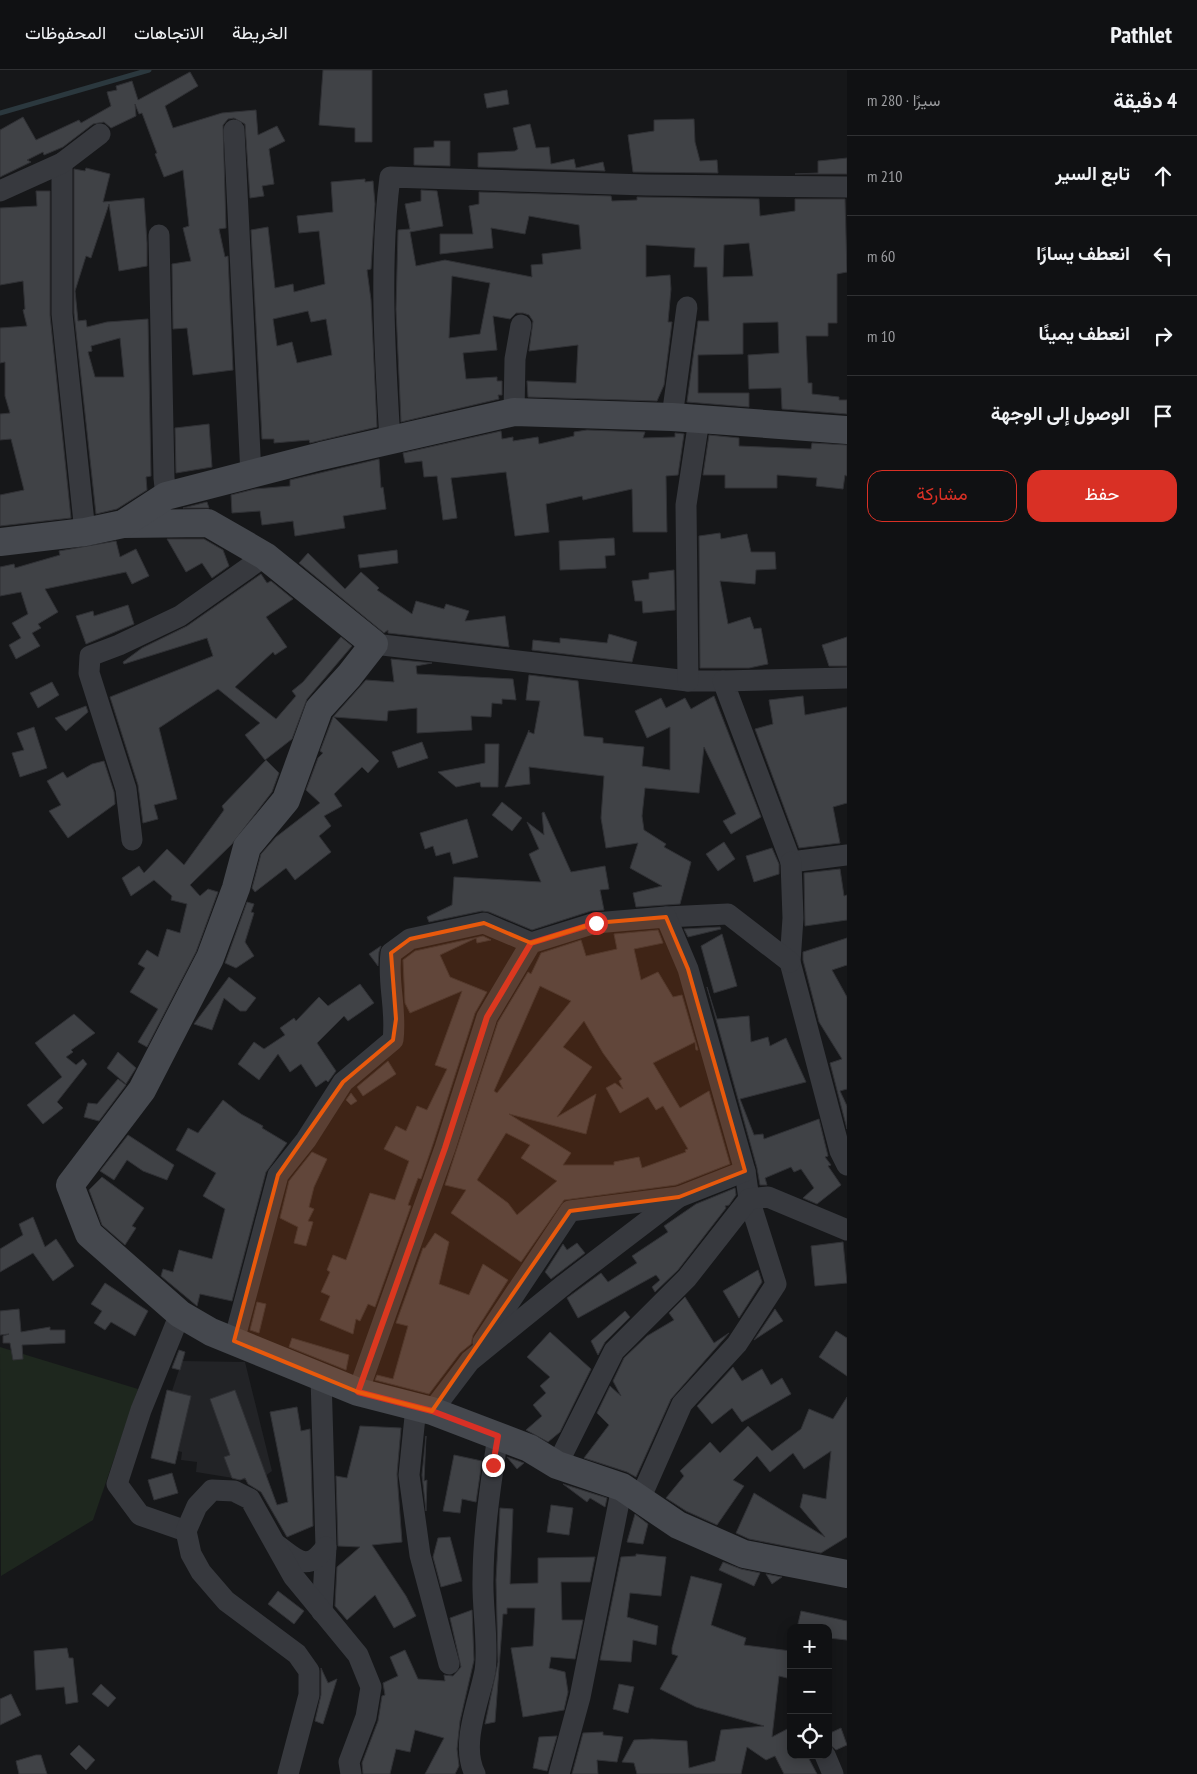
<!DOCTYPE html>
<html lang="ar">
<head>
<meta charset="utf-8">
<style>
  :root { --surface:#101113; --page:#191a1c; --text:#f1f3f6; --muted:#9c9da0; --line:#303133; --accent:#d93025 }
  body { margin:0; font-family:"PT Sans Narrow",Vazirmatn,sans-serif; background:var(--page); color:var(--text); direction:rtl }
  .controls { position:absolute; right:15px; bottom:15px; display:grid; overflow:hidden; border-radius:10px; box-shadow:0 2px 12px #0003 }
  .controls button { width:45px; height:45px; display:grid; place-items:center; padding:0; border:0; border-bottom:1px solid var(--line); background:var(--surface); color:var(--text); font:25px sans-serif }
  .stop { position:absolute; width:15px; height:15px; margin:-11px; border:4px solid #d93025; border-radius:50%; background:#fff }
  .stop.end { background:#d93025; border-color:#fff; box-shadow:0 1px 5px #0008 }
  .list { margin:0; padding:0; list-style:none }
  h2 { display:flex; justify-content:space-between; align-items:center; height:65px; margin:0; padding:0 20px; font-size:21px }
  h2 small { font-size:16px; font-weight:400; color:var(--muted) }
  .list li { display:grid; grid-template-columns:32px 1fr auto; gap:15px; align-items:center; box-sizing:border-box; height:80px; padding:0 20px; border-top:1px solid var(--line) }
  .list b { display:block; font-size:19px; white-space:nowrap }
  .list em { font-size:16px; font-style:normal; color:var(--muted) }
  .actions { display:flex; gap:10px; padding:15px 20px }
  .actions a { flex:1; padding:11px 0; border:1px solid var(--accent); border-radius:15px; text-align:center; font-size:18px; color:var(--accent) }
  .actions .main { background:var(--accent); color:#fff }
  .icon { flex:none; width:28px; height:28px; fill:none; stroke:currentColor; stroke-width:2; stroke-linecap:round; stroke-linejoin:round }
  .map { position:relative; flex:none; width:847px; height:1704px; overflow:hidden; direction:ltr }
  header { display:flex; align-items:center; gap:30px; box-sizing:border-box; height:70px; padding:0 25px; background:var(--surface); border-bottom:1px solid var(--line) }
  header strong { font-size:24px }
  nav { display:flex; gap:28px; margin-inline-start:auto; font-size:18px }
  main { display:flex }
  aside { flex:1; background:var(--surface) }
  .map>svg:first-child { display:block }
</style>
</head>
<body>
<header>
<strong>Pathlet</strong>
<nav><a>الخريطة</a><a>الاتجاهات</a><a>المحفوظات</a></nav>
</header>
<main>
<aside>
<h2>4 دقيقة<small>سيرًا · 280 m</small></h2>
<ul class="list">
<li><svg class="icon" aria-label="ahead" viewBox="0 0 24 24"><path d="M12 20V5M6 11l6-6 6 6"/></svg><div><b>تابع السير</b></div><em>210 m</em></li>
<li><svg class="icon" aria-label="left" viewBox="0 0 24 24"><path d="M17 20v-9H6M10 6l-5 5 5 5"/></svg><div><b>انعطف يسارًا</b></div><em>60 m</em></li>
<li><svg class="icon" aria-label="right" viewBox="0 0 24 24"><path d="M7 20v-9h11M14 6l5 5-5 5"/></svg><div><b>انعطف يمينًا</b></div><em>10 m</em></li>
<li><svg class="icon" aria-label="arrive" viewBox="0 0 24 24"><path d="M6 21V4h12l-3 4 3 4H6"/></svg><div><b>الوصول إلى الوجهة</b></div></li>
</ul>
<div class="actions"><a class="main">حفظ</a><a>مشاركة</a></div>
</aside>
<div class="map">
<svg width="847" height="1704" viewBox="0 0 847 1704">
  <rect width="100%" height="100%" fill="#161719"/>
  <polygon fill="#222326" points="182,1291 245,1292 272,1401 257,1412 196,1402 197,1392 181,1390 182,1382 154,1375"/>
  <polygon fill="#1e271e" points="0,1277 138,1319 93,1450 1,1506"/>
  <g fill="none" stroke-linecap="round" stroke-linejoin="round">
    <polyline stroke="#2b383e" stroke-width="5" points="0,43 149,0"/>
  </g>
  <g fill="#404246" stroke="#303135" fill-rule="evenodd">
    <polygon points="323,0 372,0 372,72 355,72 355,58 319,55"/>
    <polygon points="190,2 198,16 165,36 173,58 222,43 256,40 258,65 277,56 285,71 269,79 274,114 262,116 264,126 250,128 245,54 234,48 228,49 223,55 226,158 219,159 225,187 228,186 233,300 193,305 187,258 173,259 172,194 191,191 183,158 189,156 183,100 164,107 155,84 157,83 142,43 139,44 135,34 136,46 111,58 104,52 93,54 63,77 44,85 43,82 27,90 31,92 0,107 0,60 23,47 36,70 79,50 81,53 111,36 107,22 117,20 116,16 132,11 138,30"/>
    <polygon points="507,20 509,34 487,38 484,24"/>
    <polygon points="694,49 695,72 700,91 717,90 718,103 633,102 628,65 654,61 654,50"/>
    <polygon points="530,54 536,78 549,77 551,94 574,89 576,98 603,92 605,101 478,97 478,83 515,81 518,79 513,58"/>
    <polygon points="434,71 450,71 450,96 414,95 414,78 434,77"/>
    <polygon points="847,88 847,104 795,104 818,103 818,91"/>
    <path d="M86,98L110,104L103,132L144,128L147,173V196L119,201L109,134L91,188L86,186L75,221L78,251L86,250L87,257L107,252L148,249L151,406L146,407L147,420L117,439L96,444L74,243V99L85,101ZM120,268L124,307H95L88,282L92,281L91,276Z"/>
    <path d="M365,109V112L373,111L375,134L371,199L367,200L371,230L377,357L310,373L309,370L274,373V369H262L251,160L268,157L275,218L293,214L294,222L325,214L319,161L299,163L297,146L333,142L331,112ZM308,241L311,252L326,249L332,285L297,293L292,272L277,276L273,249Z"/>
    <path d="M421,120L437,121L443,156L410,162L416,196L445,190L532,207L531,195L543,194L542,184L581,179L579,155L529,146L525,164L491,158L493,178L440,184V164H473L469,136L479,134V122L611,126L612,131L637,130V127L759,129L760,146L795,141V129H845L847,202L837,204V253H828V266H806L808,313H812V324L839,327V330H847V344L782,339L781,318L749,319L748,285L779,283L778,252L743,253V284L698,285V323H749V337L687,332L698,251H709L707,197H694L695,178L646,175V207L670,205L671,219L668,252H672L664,315L657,331L528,327L527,311L576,313L578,275L529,281L533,251L529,245L523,243H516L510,249L493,246L497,280L463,283L466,309L497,307V311H502V325H498L499,329L401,352L396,239L398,160L410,159L405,134L421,131ZM749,173L753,206L723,207L724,175ZM452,206L490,213L480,264L449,268Z"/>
    <polygon points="36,121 50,121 50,245 71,448 0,456 0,425 24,420 11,369 0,370 0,344 10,343 5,326 5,292 0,293 0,258 27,256 23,240 25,239 23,211 0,215 0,138 37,136"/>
    <polygon points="209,354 212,397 176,403 175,358"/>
    <polygon points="587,360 645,362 643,368 675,367 675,363 684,364 678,405 666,406 667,462 633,462 632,419 583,430 582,426 546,434 549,462 515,466 506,402 451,408 457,448 443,450 437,406 424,407 422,391 405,393 403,383 501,361 502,369 513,367 513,371 538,367 539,374 574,366 574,362"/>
    <polygon points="709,365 739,368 739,376 811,379 812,373 847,375 847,406 845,405 843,419 816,416 817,408 777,405 777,418 725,418 725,405 703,405"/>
    <polygon points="379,389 381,418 383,417 386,439 343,446 345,458 295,466 293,451 262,455 260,441 232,443 231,425 255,419 290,416 290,410"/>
    <polygon points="207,432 209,438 183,438"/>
    <polygon points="720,463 721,469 747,464 751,482 775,482 776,499 756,500 755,514 720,511 728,554 750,547 754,559 761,558 768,594 749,598 700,598 699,466"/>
    <polygon points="614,468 615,485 605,486 606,498 560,500 559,471"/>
    <polygon points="167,469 204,469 223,480 229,496 212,508 202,493 186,502"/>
    <polygon points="116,471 120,487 136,479 149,506 132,514 126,502 45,519 58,542 38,554 41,558 32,563 40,576 16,589 9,575 21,568 12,553 28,544 21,522 0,526 0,497 14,494 15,498 60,485 59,481"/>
    <polygon points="397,480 398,493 360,498 358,485"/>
    <polygon points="308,483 345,519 361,502 379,518 377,520 412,544 416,531 444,539 446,534 469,541 465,551 505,546 509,577 388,563 388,560 384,563 299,493"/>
    <polygon points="674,500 675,540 643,543 642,531 635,531 632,511 649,509 649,503"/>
    <polygon points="261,504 267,513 271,511 293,529 266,547 287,577 275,585 273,582 235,617 276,649 296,626 292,621 303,612 341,567 352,576 307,629 292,669 265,690 245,665 260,653 218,619 159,658 177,729 154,735 158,749 143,753 138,715 110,627 213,586 207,568 124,594 123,592 142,578 187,556"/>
    <polygon points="128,535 134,554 86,574 76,546 93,541 94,546"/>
    <polygon points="609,564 637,572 632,592 532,580 533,570 560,573 560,568 607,573"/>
    <polygon points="847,567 847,596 829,596 822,575"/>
    <polygon points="391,589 432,593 416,596 417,604 513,609 516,630 502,629 502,634 492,633 491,647 471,646 472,660 417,663 417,638 388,641 387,651 334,647 379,691 368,703 362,697 334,724 342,736 324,746 331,756 319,766 331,782 295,810 286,798 255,822 252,818 261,784 276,767 320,733 306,720 318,688 323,683 320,681 333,647 366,610 394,612"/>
    <polygon points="529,605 578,611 584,666 603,668 603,673 644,677 642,696 670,700 670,657 647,668 635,641 661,628 666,638 685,628 691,639 714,626 761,747 731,764 723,751 736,744 704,677 699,723 645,718 642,746 644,760 666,774 664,777 691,792 680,834 636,837 633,823 662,816 630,798 638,773 606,778 601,748 604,706 529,697 530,714 505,717 529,660 529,662 534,664 540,631 526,630"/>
    <polygon points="52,612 59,625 38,638 30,623"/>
    <polygon points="803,626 805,645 847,637 847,733 833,737 840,773 799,778 755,659 773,654 769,630"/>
    <polygon points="86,636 88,642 66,661 55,648"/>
    <polygon points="34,657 47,698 20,707 12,683 24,680 17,663"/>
    <polygon points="422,672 428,688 398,698 392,682"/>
    <polygon points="485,674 499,674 498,717 481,717 480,712 456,717 438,702 485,693"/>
    <polygon points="266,690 279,703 272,722 232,774 190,815 200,826 208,819 218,822 196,882 147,977 138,972 158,939 130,922 145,898 138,894 147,880 158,887 167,859 180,863 187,834 171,830 172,826 154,810 131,826 122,808 139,796 144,803 167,779 184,795 224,740 222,736"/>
    <polygon points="104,691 114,722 115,734 68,768 49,741 61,735 47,711 63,702 67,708 92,694"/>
    <polygon points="502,732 522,748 512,761 492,745"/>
    <polygon points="544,742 571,802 605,796 609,819 600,820 604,840 591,841 532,860 489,842 482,841 429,852 427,847 452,835 454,807 541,812 529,784 539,779 527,752 544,765 542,743"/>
    <polygon points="467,749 478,787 453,794 450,782 436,786 433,776 425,779 420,763"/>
    <polygon points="724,772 735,789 718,801 706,784"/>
    <polygon points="772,778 779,794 779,804 754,812 746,786"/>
    <polygon points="840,799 844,826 847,825 847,850 805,856 804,803"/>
    <polygon points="247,832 254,834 251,842 254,843 245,872 254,886 236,898 225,893"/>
    <polygon points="720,857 721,859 688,867 684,859"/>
    <path d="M658,860L663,873L634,879L641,910L658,902L673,927L682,925L698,980H696L695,972L653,993L680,1038L709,1021L730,1094L676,1115L564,1130L521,1192L451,1143L466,1120L445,1115L498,952L528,902L531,904L541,883L581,870L586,886L617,879L614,864ZM540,916L571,931L497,1023L494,1021ZM584,951L603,983L622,1009L619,1011L623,1019L615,1013L606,1018L620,1043L648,1027L656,1040L663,1036L688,1079L685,1080L686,1082L642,1098L639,1087L614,1092V1095H563L571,1083L509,1044L586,1064L596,1024L557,1047L592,997L563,977ZM506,1063L530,1075L521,1088L557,1111L517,1145L508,1133L477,1110Z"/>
    <polygon points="722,864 737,916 714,923 701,876"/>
    <polygon points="483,866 491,870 477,873 476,868 440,885 450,907 487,922 475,943 433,1074 421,1109 418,1108 408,1135 411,1136 375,1237 368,1234 360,1251 356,1249 353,1264 320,1250 330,1226 321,1222 330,1202 327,1200 333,1185 346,1190 370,1123 395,1130 409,1091 384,1079 396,1056 406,1061 417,1036 427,1040 447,999 435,995 462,921 410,943 405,933 403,890 415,881"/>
    <polygon points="847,868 847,895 832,900 847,927 847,1019 840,1021 847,1036 847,1059 830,993 842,989 819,952 803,890 803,882"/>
    <polygon points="381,876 379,882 378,896 369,884"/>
    <polygon points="229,907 256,928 246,941 240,941 224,928 212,960 194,954"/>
    <polygon points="360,914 374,933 348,951 344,946 317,973 336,1001 328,1012 326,1010 316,1017 301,994 290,1002 278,984 259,1010 238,994 254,972 264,979 285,965 280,958 294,948 296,951 319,927 328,936"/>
    <polygon points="707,917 717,949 749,946 751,972 768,967 770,976 786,968 806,1012 740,1029 754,1065 763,1064 764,1069 819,1049 828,1086 825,1087 831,1095 828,1096 841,1115 817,1134 803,1128 814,1118 801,1099 794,1102 791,1097 765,1108 767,1115 760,1115 757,1098"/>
    <polygon points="74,944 95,963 71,980 73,982 66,987 76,995 83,989 87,994 57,1032 63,1038 43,1054 27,1035 62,1007 35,973"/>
    <polygon points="118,982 136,998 126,1014 107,998"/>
    <polygon points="388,991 396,1004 363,1026 357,1017"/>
    <polygon points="118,1009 126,1015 99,1051 84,1047 88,1033 97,1034"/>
    <polygon points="351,1023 357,1031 351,1035 346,1030"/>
    <polygon points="223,1030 241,1044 263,1056 262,1058 287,1073 266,1102 232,1231 200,1224 197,1236 161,1206 163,1199 173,1202 179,1180 212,1189 225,1139 203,1126 216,1103 176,1080 188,1058 198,1063"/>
    <polygon points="128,1065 174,1095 167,1110 143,1101 127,1090 114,1110 100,1101"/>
    <polygon points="312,1082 327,1089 314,1117 309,1137 314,1139 308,1151 313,1152 306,1176 294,1173 298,1157 280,1148 289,1111"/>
    <polygon points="102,1107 144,1138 132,1156 136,1158 125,1175 102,1155 89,1120"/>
    <polygon points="735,1118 736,1125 729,1135 725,1136 726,1138 678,1200 655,1222 652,1217 660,1210 656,1205 578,1248 567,1228 601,1203 608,1212 637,1193 632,1186 668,1162 664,1156 696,1134"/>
    <polygon points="33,1147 45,1177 56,1169 74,1196 53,1211 33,1183 0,1202 0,1179 23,1165 19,1154"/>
    <polygon points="435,1163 449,1172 439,1214 469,1225 483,1194 508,1210 473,1265 471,1274 460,1283 429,1324 375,1310 377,1305 393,1309 408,1256 396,1253 423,1178 425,1178"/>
    <polygon points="843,1172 847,1213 815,1216 811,1176"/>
    <polygon points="577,1173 585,1183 551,1209 545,1202 563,1174 567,1180"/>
    <polygon points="758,1200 762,1212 739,1248 723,1221"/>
    <polygon points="105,1213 148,1241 135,1266 111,1252 105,1260 94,1253 102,1241 91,1234"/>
    <polygon points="685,1227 714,1273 729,1263 671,1329 636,1407 627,1402 584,1388 609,1355 597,1343 610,1316 621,1326 613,1311 624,1288 647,1266 674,1250 669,1243"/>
    <polygon points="257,1232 266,1234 259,1263 250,1260"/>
    <polygon points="19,1239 21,1262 50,1257 50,1260 65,1260 65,1273 22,1275 23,1289 13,1290 10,1273 3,1273 3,1266 9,1264 0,1265 0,1241"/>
    <polygon points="775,1239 783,1251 754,1270"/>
    <polygon points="625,1241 630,1247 605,1272 598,1285 591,1271"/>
    <polygon points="836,1261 847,1268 847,1306 819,1287"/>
    <polygon points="550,1262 591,1299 560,1362 548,1372 526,1360 542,1346 533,1335 546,1323 540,1316 550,1307 527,1287"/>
    <polygon points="292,1268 349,1285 346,1300 289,1277"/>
    <polygon points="179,1280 185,1282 180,1300 172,1298"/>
    <polygon points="733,1297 742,1311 762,1299 771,1315 782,1308 791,1324 742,1352 732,1338 712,1354 697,1336"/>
    <polygon points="167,1320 191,1326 175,1394 151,1388"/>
    <polygon points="235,1320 277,1435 288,1432 270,1342 297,1337 301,1361 310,1359 313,1456 287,1467 261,1422 248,1414 245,1408 240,1410 232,1408 224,1387 230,1385 210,1329"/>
    <polygon points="847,1327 847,1467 821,1483 749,1469 736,1463 754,1423 825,1467 800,1437 803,1424 826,1429 831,1381 804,1399 793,1383 770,1402 757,1386 733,1410 744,1416 717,1455 686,1441 666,1428 684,1406 680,1401 710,1372 720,1383 748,1356 772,1381 801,1359 809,1339 833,1349"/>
    <polygon points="360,1356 401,1358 397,1404 402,1472 372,1475 406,1526 416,1546 394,1558 375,1525 347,1550 335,1536 337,1497 360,1477 338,1476 336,1406 347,1408"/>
    <polygon points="426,1366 424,1411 427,1410 426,1441 422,1405"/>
    <polygon points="454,1385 482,1391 476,1432 462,1429 460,1443 443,1441"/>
    <polygon points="507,1387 524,1393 517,1399"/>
    <polygon points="172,1403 178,1423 154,1430 148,1410"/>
    <polygon points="563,1414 607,1428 605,1437 590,1428 587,1432"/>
    <polygon points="551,1435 573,1438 569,1465 547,1462"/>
    <polygon points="500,1438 513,1439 510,1514 538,1513 538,1488 595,1487 590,1512 561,1512 562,1550 583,1550 575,1589 551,1587 549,1598 565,1602 568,1622 564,1640 523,1647 511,1578 533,1576 535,1538 507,1538 507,1544 503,1544 495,1652 485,1654 498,1592 496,1510"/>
    <polygon points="635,1444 648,1454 643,1474 627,1472"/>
    <polygon points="450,1467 462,1511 441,1517 433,1487 438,1468"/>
    <polygon points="636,1484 666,1487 661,1526 630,1523 627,1547 658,1556 656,1575 633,1570 631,1592 600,1590 621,1487 636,1486"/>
    <polygon points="723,1492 741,1499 760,1503 754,1516 719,1500"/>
    <polygon points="766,1504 782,1507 772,1514"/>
    <polygon points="691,1506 722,1514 711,1555 746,1568 744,1575 791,1581 791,1609 779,1606 772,1667 791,1657 791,1685 807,1685 817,1704 784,1704 775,1686 766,1690 747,1677 741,1704 637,1704 634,1693 622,1692 634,1670 652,1669 687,1671 689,1698 715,1691 721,1660 764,1656 696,1637 660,1619 678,1586 672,1584 672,1578"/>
    <polygon points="278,1521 304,1541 294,1554 268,1534"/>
    <polygon points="472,1540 474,1590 460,1651 457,1679 459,1696 455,1704 425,1704 444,1668 415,1660 410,1682 396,1679 390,1704 363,1704 362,1693 378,1651 382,1626 385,1625 383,1613 398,1606 390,1587 405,1580 418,1609 445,1611 444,1605 453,1606 461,1597 450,1548"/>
    <polygon points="801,1541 847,1551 847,1570 828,1568 828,1558 797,1558"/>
    <polygon points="67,1578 69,1588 73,1588 78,1632 66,1634 64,1617 36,1620 34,1581"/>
    <polygon points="321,1598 328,1613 337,1609 323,1654 315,1651 321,1625"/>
    <polygon points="101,1614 116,1628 108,1637 92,1624"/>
    <polygon points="619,1614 634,1617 628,1643 613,1639"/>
    <polygon points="11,1624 21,1645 0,1655 0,1629"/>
    <polygon points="841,1658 847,1675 836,1680 828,1673 828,1664"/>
    <polygon points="603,1662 603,1665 623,1667 617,1692 597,1690 598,1704 572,1704 583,1663"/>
    <polygon points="557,1666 547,1701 533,1698 539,1667"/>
    <polygon points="79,1675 95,1690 86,1700 70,1684"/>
    <polygon points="36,1685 41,1685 47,1704 19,1704 16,1691"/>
  </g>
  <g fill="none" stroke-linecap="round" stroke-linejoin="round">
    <g stroke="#37393e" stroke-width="21">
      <polyline points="234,60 251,405"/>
      <polyline points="62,93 62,244 85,462"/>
      <polyline points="0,121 62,93 100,64"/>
      <polyline points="159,165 164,408 166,426"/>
      <polyline points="514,342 515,289 521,255"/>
      <polyline points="672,347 687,237"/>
      <path d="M390,371C385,287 379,191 390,107L646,115L847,117"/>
      <polyline points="374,574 688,611 723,611"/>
      <polyline points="847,608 723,611 791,792 847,785"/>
      <polyline points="688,611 686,435 699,350"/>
      <polyline points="132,770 126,719 89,603 90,586 119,575 180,546 265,486"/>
      <polyline points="791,792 793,848 790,892 840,1081 847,1095"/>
      <polyline points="666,847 728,844 790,892"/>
      <polyline points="180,1244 141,1340 117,1414 140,1445 186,1461"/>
      <path d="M234,1271L278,1105L306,1070L343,1012L393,970C397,939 387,913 391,883L410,869L484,853L531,873"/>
      <polyline points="483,1272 570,1141 679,1127"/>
      <polyline points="321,1307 326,1477 322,1542"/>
      <polyline points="358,1322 445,1078 487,947 531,873 595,853 666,847 688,899 745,1101 749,1129 776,1214 737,1274 682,1334 640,1429"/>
      <polyline points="416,1337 409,1405 420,1485 449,1594"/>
      <polyline points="432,1341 470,1291 565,1214 679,1127 745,1101"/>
      <polyline points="557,1395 614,1281 687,1208 749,1129 768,1127 847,1160"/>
      <path d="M277,1475C298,1490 307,1503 326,1477"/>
      <polyline points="825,1685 833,1704"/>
      <polyline points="288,1704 309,1625 309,1601 297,1584 226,1531 201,1502 191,1484 186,1461 197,1436 212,1420 234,1421 250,1429 293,1506 358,1585 371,1617 366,1647 349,1692 351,1704"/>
      <path d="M475,1704C460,1674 479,1632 485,1601C489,1577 482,1535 483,1510C483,1464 491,1411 498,1366"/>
      <polyline points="559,1704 580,1627 622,1417"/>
    </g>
    <g stroke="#45484e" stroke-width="28">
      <polyline points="123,454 208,453 265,486 374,574 349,606 319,639 286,730 247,777 236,818 210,888 142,1020 70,1115 89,1164 180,1244 211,1262 358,1322 432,1341 529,1378 557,1395 622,1417 678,1455 744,1484 847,1504"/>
      <polyline points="0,472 85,462 123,454 166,426 321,386 514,342 672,347 847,360"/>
    </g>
  </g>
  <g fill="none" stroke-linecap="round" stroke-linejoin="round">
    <polyline stroke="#d93025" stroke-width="6" points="493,1395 498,1366 432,1341 358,1322 445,1078 487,947 531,873 596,853"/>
  </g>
  <path fill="#e8590c" fill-opacity="0.2" stroke="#e8590c" stroke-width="4" stroke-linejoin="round" d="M666,847L688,899L745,1101L679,1127L570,1141L432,1341L358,1322L234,1271L278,1105L343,1012L393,970L396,949L391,883L410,869L484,853L531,873L595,853Z"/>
</svg>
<div class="controls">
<button>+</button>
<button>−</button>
<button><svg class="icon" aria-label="locate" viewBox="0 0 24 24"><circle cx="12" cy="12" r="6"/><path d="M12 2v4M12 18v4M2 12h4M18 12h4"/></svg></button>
</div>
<div class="stop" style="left:596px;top:853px"></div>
<div class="stop end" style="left:493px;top:1395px"></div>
</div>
</main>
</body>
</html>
